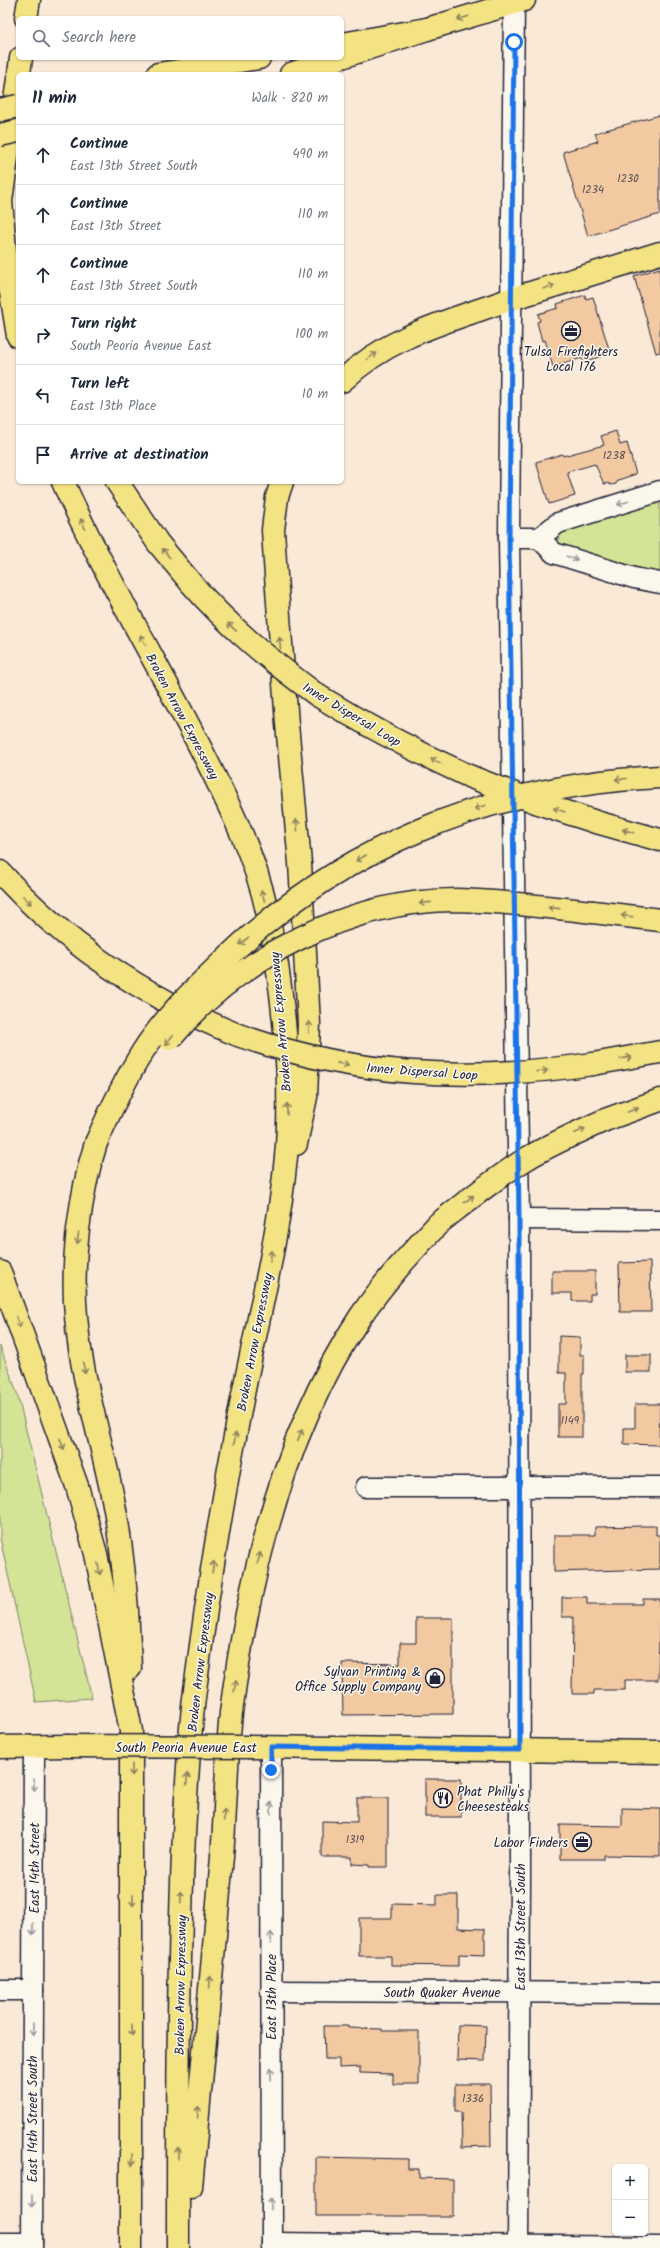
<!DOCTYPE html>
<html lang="en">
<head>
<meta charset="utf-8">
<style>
  :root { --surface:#fff; --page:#f2f2f3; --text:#1f2937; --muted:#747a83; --line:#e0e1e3 }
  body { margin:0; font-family:Kalam,sans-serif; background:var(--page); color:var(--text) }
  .controls { position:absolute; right:12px; bottom:12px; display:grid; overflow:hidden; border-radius:6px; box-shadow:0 1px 3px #0004 }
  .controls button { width:36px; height:36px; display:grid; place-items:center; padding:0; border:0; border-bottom:1px solid var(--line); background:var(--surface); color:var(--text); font:20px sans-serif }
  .stop { position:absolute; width:12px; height:12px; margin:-9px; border:3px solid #1a73e8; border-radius:50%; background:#fff }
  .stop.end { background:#1a73e8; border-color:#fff; box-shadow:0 1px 4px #0008 }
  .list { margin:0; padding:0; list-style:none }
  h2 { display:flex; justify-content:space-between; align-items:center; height:52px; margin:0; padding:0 16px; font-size:17px }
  h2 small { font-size:13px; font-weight:400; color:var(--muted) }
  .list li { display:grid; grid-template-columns:26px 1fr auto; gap:12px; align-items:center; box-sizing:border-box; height:60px; padding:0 16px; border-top:1px solid var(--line) }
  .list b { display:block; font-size:15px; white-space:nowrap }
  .list p { margin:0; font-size:13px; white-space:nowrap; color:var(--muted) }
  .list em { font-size:13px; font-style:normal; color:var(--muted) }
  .icon { flex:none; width:22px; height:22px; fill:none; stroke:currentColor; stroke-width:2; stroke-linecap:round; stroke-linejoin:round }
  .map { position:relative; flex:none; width:660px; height:2248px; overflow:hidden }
  .search { position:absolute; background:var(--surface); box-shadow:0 1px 3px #0004; left:16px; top:16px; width:328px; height:44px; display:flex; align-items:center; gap:10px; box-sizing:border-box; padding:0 14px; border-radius:6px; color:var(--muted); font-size:15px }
  .panel { position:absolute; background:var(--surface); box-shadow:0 1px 3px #0004; left:16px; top:72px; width:328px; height:412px; border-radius:6px }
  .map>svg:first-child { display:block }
</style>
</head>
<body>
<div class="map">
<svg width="660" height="2248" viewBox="0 0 660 2248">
  <rect width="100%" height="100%" fill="#f9e9d6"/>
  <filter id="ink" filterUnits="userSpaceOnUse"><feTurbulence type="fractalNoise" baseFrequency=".025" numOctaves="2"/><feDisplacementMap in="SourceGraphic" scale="8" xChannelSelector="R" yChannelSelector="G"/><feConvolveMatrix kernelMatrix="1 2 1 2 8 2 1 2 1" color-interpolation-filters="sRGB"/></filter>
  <g filter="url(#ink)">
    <g fill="#d4e497" stroke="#7b8369">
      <polygon points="660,500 660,574 559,544 558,541 560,532"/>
      <polygon points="0,1346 17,1393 92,1698 36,1702 0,1538"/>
    </g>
    <g fill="#f3c9a2" stroke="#22223b">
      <polygon points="660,115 660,214 588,236 563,152 598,141 595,133"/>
      <polygon points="660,268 660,352 656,353 634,276"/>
      <polygon points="585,295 586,299 593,297 609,349 601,352 602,356 583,362 582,358 553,367 545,340 542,341 537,322 540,321 538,314 558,308 557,304"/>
      <polygon points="616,431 620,445 627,443 636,474 618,480 616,484 611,485 608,483 604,484 595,464 567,472 575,496 549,504 536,462 562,454 563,456 604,445 601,436"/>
      <polygon points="650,1262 651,1312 620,1312 619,1263"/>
      <polygon points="552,1271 595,1271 595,1294 590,1294 590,1301 572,1301 572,1293 552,1293"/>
      <polygon points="559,1336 580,1337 580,1355 584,1355 584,1374 582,1374 582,1437 558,1437 558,1404 566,1404 566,1373 559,1373"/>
      <rect x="625" y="1355" width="26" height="17"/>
      <polygon points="635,1404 660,1404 659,1445 624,1444 624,1428 635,1428"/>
      <polygon points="643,1526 656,1526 656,1535 660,1535 660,1569 554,1572 554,1535 595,1535 595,1527"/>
      <polygon points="562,1597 587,1597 587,1604 643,1604 643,1599 660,1599 658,1680 625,1680 625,1690 594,1690 594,1694 572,1694 573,1617 562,1617"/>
      <polygon points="416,1618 453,1618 453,1714 343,1715 342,1663 400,1664 400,1643 416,1643"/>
      <rect x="425" y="1779" width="36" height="38"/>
      <polygon points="357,1798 388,1798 388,1867 369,1867 369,1865 352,1864 352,1857 322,1857 322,1821 357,1822"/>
      <polygon points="622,1808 660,1809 660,1856 604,1855 604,1859 560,1859 560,1825 622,1826"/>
      <polygon points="437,1895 458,1895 458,1928 485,1929 485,1955 459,1954 459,1966 391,1965 391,1956 359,1956 359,1918 392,1918 392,1904 437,1905"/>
      <polygon points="458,2025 486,2026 485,2061 457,2060"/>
      <polygon points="324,2026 348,2026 348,2028 382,2029 382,2031 419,2031 419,2084 393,2084 393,2074 360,2073 360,2067 339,2068 339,2059 325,2059"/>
      <polygon points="455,2084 490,2084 491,2146 462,2147 461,2112 455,2112"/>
      <polygon points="316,2157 408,2159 408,2169 419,2169 419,2178 453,2179 453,2216 316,2216"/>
    </g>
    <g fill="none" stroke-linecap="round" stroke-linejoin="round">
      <defs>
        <g id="minor">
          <polyline points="514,0 509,538 519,1217 520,1872 518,2248"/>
          <polyline points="509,538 539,538 558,523 660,491"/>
          <polyline points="539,538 554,553 634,578 660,583"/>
          <polyline points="519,1219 660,1220"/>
          <polyline points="366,1487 660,1487"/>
          <polyline points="271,1747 272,2248"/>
          <polyline points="0,1990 33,1990"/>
          <polyline points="271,1991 660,1993"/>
          <polyline points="0,2243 32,2243"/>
          <polyline points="272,2243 660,2247"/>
          <polyline points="32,2248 34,1746"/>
        </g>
        <g id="major">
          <polyline points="342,44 427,29 524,0"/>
          <polyline points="158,74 259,58"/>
          <polyline points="511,299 660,253"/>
          <polyline points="0,1747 66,1746"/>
          <polyline points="250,1747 660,1752"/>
        </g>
        <g id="highway">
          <polyline points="26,18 29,0"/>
          <polyline points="342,57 427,29"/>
          <polyline points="19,74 21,58"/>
          <polyline points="291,74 339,58"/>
          <polyline points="18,79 1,201 6,262 18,336"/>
          <path d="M342,381C391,334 450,321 511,299"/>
          <path d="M63,482C104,574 156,661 202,751C227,801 255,855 267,911C283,984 293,1084 286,1157C278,1243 256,1326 240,1410C222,1502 207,1596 195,1690C188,1744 186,1799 183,1854C178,1985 178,2117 178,2248"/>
          <polyline points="117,482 158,543 191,583"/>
          <polyline points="282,482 277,497 273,530 275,562 287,724 300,863 309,1024 306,1097 296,1144"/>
          <path d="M317,695C367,726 418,753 471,777"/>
          <polyline points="596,822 660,840"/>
          <path d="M0,872C66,945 146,998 238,1035"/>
          <polyline points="593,912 660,920"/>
          <polyline points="593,1064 660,1052"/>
          <polyline points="605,1120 660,1100"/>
          <path d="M96,1143C80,1193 71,1263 76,1316C81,1378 101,1438 113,1499C124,1555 128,1611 130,1668"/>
          <polyline points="0,1272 77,1486 96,1554 131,1731 131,2248"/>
          <path d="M191,2187C201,2077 213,1967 222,1856C226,1809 226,1761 231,1713C248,1579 284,1431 360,1317C383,1283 411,1253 439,1223"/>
        </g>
      </defs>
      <use href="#minor" stroke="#22223b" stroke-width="23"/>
      <use href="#major" stroke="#22223b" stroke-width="25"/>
      <use href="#highway" stroke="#22223b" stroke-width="25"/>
      <use href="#minor" stroke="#fbf7ec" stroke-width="20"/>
      <use href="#major" stroke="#f4e382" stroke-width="22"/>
      <use href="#highway" stroke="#f4e382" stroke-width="22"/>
      <defs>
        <g id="major-bridge">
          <polyline points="0,110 18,106"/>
          <polyline points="66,1746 250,1747"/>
        </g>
        <g id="highway-bridge">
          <polyline points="0,135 18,131"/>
          <path d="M191,583C228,626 271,661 317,695"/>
          <polyline points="471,777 541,804 596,822"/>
          <path d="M238,1035C358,1077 467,1082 593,1064"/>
          <path d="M170,1039C238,957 349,900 457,900C502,901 548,907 593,912"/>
          <path d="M96,1143C110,1111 125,1080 143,1051C163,1020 190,993 216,968C337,847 490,785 660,777"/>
          <path d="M439,1223C467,1201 495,1178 526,1159C551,1144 578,1132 605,1120"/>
        </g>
      </defs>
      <use href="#major-bridge" stroke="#22223b" stroke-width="25" stroke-linecap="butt"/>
      <use href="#highway-bridge" stroke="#22223b" stroke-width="25" stroke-linecap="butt"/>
      <use href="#major-bridge" stroke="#f4e382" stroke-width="22"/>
      <use href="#highway-bridge" stroke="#f4e382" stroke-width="22"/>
    </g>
    <defs><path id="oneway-shaft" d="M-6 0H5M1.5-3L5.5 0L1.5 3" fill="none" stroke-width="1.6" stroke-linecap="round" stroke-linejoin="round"/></defs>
    <g stroke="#8b825e">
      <use href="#oneway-shaft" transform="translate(463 18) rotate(163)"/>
      <use href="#oneway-shaft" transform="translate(549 287) rotate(-17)"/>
      <use href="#oneway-shaft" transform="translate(372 356) rotate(-34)"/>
      <use href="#oneway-shaft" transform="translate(83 524) rotate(-115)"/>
      <use href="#oneway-shaft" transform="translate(166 553) rotate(-129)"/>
      <use href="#oneway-shaft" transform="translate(232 627) rotate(-137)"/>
      <use href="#oneway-shaft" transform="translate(143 640) rotate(-119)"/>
      <use href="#oneway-shaft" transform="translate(280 643) rotate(-95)"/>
      <use href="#oneway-shaft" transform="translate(436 761) rotate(-155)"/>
      <use href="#oneway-shaft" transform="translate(621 779) rotate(175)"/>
      <use href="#oneway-shaft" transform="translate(480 807) rotate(162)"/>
      <use href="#oneway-shaft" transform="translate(559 810) rotate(-162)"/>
      <use href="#oneway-shaft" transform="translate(297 825) rotate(-95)"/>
      <use href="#oneway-shaft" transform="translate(628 831) rotate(-164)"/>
      <use href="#oneway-shaft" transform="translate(361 858) rotate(150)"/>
      <use href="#oneway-shaft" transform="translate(263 896) rotate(-107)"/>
      <use href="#oneway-shaft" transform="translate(27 900) rotate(45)"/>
      <use href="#oneway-shaft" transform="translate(425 903) rotate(174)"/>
      <use href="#oneway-shaft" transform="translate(554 908) rotate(-174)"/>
      <use href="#oneway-shaft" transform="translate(627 916) rotate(-173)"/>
      <use href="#oneway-shaft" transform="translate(244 941) rotate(139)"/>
      <use href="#oneway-shaft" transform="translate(309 1027) rotate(-89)"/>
      <use href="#oneway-shaft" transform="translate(169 1040) rotate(130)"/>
      <use href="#oneway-shaft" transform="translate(626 1058) rotate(-10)"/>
      <use href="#oneway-shaft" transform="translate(343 1064) rotate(11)"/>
      <use href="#oneway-shaft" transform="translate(542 1071) rotate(-6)"/>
      <use href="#oneway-shaft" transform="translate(287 1109) rotate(-90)"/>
      <use href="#oneway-shaft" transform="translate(633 1110) rotate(-20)"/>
      <use href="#oneway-shaft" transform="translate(580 1131) rotate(-25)"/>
      <use href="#oneway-shaft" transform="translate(469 1199) rotate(-38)"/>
      <use href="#oneway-shaft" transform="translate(78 1238) rotate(96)"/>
      <use href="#oneway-shaft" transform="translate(271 1256) rotate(-79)"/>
      <use href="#oneway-shaft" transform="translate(18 1322) rotate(70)"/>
      <use href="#oneway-shaft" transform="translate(84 1368) rotate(79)"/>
      <use href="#oneway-shaft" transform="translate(300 1435) rotate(-67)"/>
      <use href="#oneway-shaft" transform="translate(235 1438) rotate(-80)"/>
      <use href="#oneway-shaft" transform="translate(62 1444) rotate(70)"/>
      <use href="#oneway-shaft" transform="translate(259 1558) rotate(-75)"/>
      <use href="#oneway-shaft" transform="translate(213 1567) rotate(-82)"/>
      <use href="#oneway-shaft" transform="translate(99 1569) rotate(78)"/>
      <use href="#oneway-shaft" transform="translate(235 1686) rotate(-82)"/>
      <use href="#oneway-shaft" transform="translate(132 1770) rotate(89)"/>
      <use href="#oneway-shaft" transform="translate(187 1779) rotate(-87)"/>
      <use href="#oneway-shaft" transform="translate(224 1815) rotate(-87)"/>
      <use href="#oneway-shaft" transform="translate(181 1897) rotate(-87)"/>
      <use href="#oneway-shaft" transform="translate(133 1900) rotate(90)"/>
      <use href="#oneway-shaft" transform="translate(210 1982) rotate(-85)"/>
      <use href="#oneway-shaft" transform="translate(132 2030) rotate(90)"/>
      <use href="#oneway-shaft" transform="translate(198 2112) rotate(-85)"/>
      <use href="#oneway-shaft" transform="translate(178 2153) rotate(-90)"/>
      <use href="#oneway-shaft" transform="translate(132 2160) rotate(90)"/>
    </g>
    <g stroke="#99979c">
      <use href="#oneway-shaft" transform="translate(623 503) rotate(163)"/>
      <use href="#oneway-shaft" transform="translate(572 558) rotate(18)"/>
      <use href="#oneway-shaft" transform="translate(34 1785) rotate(90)"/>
      <use href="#oneway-shaft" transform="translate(271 1808) rotate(-90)"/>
      <use href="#oneway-shaft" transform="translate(33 1929) rotate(90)"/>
      <use href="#oneway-shaft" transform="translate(271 1938) rotate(-90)"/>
      <use href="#oneway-shaft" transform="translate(33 2029) rotate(90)"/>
      <use href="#oneway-shaft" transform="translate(271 2074) rotate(-90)"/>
      <use href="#oneway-shaft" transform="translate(32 2201) rotate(90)"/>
      <use href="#oneway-shaft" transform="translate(271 2204) rotate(-90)"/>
    </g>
  </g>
  <g fill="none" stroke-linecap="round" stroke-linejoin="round" filter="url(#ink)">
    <polyline stroke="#1a73e8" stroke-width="5" points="271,1770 271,1747 520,1750 519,1217 509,538 514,42"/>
  </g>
  <defs>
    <symbol id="office-ring" viewBox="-11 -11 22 22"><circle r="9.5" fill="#fbf7ec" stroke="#22223b" stroke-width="1.5"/><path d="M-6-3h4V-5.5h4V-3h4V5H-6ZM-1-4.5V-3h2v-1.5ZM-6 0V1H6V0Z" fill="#22223b"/></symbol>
    <symbol id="shop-ring" viewBox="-11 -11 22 22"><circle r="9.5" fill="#fbf7ec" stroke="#22223b" stroke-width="1.5"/><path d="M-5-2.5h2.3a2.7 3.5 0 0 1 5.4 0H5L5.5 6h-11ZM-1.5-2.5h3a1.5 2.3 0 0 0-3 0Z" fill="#22223b"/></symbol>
    <symbol id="restaurant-ring" viewBox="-11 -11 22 22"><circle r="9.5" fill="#fbf7ec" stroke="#22223b" stroke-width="1.5"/><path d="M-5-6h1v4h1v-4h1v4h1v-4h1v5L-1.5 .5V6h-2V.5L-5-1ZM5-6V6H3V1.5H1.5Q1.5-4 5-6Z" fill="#22223b"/></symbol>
  </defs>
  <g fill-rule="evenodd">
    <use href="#office-ring" x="560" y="320" width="22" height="22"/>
    <use href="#shop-ring" x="424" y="1667" width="22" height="22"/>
    <use href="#restaurant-ring" x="432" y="1787" width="22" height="22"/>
    <use href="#office-ring" x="571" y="1831" width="22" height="22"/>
  </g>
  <g text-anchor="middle" stroke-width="3" stroke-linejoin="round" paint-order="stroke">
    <g font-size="11" fill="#564c55">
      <text x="628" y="182">1230</text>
      <text x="593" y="193">1234</text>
      <text x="614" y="459">1238</text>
      <text x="570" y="1424">1149</text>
      <text x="355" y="1843">1319</text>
      <text x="473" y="2102">1336</text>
    </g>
    <g font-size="13" fill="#22223b" stroke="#fbf7ec" text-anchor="end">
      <text x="571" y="356" text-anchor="middle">Tulsa Firefighters<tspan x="571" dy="15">Local 176</tspan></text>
      <text x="421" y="1676">Sylvan Printing &amp;<tspan x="421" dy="15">Office Supply Company</tspan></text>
      <text x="457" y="1796" text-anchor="start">Phat Philly's<tspan x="457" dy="15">Cheesesteaks</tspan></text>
      <text x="568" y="1847">Labor Finders</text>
    </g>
    <g font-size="13" fill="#22223b" stroke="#fbf7ec">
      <text transform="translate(352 714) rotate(31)" y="5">Inner Dispersal Loop</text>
      <text transform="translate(183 716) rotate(62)" y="5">Broken Arrow Expressway</text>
      <text transform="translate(280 1022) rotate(-95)" y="5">Broken Arrow Expressway</text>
      <text transform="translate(422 1071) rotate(4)" y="5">Inner Dispersal Loop</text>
      <text transform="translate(254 1342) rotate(-79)" y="5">Broken Arrow Expressway</text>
      <text transform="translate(200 1662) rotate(-83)" y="5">Broken Arrow Expressway</text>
      <text x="186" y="1752">South Peoria Avenue East</text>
      <text transform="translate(34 1868) rotate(-90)" y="5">East 14th Street</text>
      <text transform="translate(520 1927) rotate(-90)" y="5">East 13th Street South</text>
      <text transform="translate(180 1985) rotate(-89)" y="5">Broken Arrow Expressway</text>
      <text x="442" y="1997">South Quaker Avenue</text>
      <text transform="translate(271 1997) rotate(-90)" y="5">East 13th Place</text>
      <text transform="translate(32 2119) rotate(-90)" y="5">East 14th Street South</text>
    </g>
  </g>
</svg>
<div class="controls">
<button>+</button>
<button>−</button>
</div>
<div class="stop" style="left:514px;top:42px"></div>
<div class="stop end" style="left:271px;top:1770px"></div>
<div class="search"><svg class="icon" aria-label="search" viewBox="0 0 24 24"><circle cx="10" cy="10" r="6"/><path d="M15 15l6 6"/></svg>Search here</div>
<section class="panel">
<h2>11 min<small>Walk · 820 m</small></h2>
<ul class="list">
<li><svg class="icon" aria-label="ahead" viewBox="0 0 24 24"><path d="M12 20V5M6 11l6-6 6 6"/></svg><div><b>Continue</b><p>East 13th Street South</p></div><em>490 m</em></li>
<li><svg class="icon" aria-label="ahead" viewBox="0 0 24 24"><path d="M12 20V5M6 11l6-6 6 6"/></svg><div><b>Continue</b><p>East 13th Street</p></div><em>110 m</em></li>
<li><svg class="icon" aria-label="ahead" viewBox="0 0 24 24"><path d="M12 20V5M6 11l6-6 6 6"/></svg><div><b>Continue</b><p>East 13th Street South</p></div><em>110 m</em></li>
<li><svg class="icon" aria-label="right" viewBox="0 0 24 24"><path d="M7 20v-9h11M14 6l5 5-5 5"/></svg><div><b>Turn right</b><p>South Peoria Avenue East</p></div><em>100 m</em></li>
<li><svg class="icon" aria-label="left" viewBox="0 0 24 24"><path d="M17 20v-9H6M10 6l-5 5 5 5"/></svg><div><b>Turn left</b><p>East 13th Place</p></div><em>10 m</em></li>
<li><svg class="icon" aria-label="arrive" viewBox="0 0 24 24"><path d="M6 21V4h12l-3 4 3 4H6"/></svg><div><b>Arrive at destination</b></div></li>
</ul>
</section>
</div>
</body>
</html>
